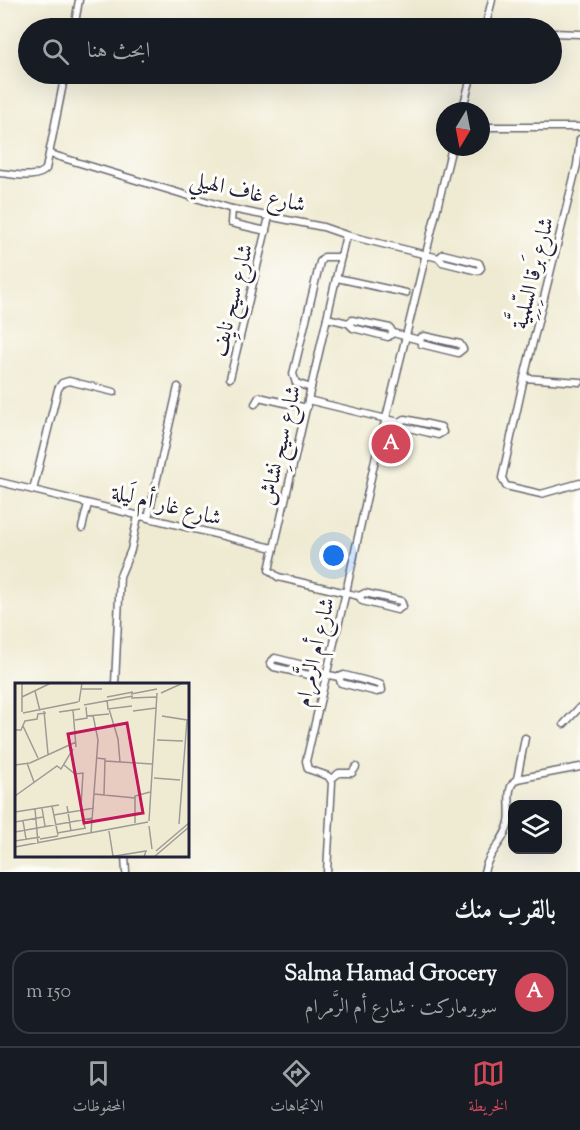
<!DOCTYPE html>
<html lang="ar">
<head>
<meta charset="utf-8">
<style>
  :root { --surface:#171b24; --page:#242831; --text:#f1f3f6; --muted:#9ea1a6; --line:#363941; --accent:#d1495b }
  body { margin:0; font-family:"Sorts Mill Goudy",Amiri,serif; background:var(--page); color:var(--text); direction:rtl }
  .controls { position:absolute; right:18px; bottom:18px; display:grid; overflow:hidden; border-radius:12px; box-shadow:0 6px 24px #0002 }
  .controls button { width:54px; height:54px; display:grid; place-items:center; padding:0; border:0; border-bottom:2px solid var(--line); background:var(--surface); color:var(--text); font:30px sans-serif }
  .compass { position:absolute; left:436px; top:102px; width:54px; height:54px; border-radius:50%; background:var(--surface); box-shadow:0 6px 24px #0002; rotate:190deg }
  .you { position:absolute; left:334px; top:556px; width:21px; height:21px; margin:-15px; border:4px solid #fff; border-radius:50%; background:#1a73e8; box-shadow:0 0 0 9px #1a73e833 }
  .badge { display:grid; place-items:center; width:39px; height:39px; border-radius:50%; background:var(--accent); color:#fff; font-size:20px; font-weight:700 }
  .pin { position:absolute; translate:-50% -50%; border:3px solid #fff; box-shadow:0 2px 6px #0006 }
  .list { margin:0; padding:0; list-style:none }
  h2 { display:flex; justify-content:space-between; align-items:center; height:78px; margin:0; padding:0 24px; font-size:26px }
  h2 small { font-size:20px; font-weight:400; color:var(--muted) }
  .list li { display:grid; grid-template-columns:39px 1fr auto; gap:18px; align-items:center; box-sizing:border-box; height:84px; margin:0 12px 12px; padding:0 12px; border:2px solid var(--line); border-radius:18px }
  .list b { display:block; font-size:22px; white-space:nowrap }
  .list p { margin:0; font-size:20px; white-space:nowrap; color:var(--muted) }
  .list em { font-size:20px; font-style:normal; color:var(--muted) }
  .icon { flex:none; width:33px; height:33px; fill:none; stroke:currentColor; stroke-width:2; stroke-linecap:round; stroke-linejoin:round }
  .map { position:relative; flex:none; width:580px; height:872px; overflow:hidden; direction:ltr }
  .search { position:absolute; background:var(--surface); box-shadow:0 6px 24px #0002; left:18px; right:18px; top:18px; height:66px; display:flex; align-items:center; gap:15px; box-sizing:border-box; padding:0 21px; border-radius:33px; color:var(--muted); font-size:22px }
  .sheet { height:174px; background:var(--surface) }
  nav { display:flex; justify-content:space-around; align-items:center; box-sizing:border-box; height:84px; border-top:2px solid var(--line); background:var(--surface); font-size:16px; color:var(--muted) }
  nav a { display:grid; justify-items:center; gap:3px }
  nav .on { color:var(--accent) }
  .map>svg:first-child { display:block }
</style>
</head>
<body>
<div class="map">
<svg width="580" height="872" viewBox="0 0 580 872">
  <rect width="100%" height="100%" fill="#fdfcf7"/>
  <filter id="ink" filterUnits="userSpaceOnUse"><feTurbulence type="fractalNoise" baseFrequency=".0167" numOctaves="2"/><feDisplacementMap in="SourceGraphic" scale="12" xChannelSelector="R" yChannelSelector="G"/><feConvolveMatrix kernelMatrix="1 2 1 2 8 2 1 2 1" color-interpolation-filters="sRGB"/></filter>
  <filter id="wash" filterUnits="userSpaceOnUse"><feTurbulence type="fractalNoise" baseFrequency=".008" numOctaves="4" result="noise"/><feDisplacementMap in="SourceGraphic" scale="24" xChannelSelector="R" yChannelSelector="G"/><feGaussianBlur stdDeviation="1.35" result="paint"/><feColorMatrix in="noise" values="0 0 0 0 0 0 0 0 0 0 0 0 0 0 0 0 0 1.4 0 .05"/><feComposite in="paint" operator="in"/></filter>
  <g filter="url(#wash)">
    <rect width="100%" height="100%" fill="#efebd3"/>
  </g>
  <g filter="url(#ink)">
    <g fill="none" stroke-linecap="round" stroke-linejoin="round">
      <defs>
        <g id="street">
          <polyline points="74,28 79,0"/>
          <polyline points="485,28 492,0"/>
          <polyline points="552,33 580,34"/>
          <polyline points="462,111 472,74"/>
          <polyline points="481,127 580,127"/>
          <polyline points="580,139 577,165 524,378 502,478 506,486 541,494 580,483"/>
          <polyline points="50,154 232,209 323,227 346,235 439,258"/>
          <path d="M0,173C13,174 37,180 46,169L65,74"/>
          <polyline points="232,209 231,223 266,231"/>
          <polyline points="346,235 269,570 278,577 359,596"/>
          <polygon points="443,254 479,263 481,268 478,271 442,262 439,258"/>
          <polyline points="337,278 406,293"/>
          <polyline points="327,318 348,323"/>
          <polygon points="352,320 390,328 393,333 388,337 353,328 348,323"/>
          <polyline points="393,333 419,340"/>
          <polygon points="424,336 460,344 463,349 458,353 421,344 420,338"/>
          <polyline points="230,378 269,217"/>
          <polyline points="524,378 580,382"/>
          <polyline points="311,388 296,383 293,374 320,262 324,257 341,257"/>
          <polyline points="308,400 399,422"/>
          <polyline points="255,404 259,397 307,408"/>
          <polygon points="405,419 441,427 443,432 438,435 401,426 399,422"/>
          <polyline points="0,482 273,548"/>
          <polyline points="33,490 58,389 62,383 69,381 114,392"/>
          <polyline points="148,518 178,387"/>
          <polyline points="82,528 88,504"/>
          <polygon points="365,593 401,601 403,606 397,610 362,601 359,596"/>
          <polygon points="275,658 311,667 313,672 309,675 274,667 270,663"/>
          <polyline points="313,672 339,677"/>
          <polygon points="344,675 379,684 381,685 382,690 377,692 341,683 339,677"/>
          <polyline points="115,684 120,576 131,550 138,516"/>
          <polyline points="564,724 580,707"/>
          <polyline points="331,779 339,773 352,773 356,767"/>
          <polyline points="517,779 580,767"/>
          <polyline points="125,856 126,872"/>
          <polyline points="327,872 332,782 328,776 308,769 306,761 346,592 376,455 386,418 452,147"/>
          <path d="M484,872C488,852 505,842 509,822C512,807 504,788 517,779L525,738"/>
        </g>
      </defs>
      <use href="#street" stroke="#6a6870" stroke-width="9"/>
      <use href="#street" stroke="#fff" stroke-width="6"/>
    </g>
  </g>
  <g text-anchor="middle" stroke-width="6" stroke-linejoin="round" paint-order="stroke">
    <g font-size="22" fill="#22223b" stroke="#fdfcf7">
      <text transform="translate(248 191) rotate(13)" y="8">شارع غاف الهيلي</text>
      <text transform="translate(532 273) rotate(-76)" y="8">شارع بَرقا السِّلِمِيَّة</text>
      <text transform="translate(231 300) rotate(-76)" y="8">شارع سيح نايِف</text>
      <text transform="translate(279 445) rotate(-77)" y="8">شارع سيح نِشاش</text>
      <text transform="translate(167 504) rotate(14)" y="8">شارع غار أم لَيلة</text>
      <text transform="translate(314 652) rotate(-77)" y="8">شارع أم الرَّمرام</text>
    </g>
  </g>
  <g transform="translate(15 683)">
    <rect width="174" height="174" fill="#efebd3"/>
    <path fill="none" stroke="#9d9b96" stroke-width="1.5" d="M7,0V29M67,6H87M20,8L25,28M146,10L168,0M116,11L142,6M7,14L36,0M92,14L118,9M116,15L141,14M92,17L93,26L117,23M64,19L67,0M69,22L118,13M94,26L103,56L105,79M58,27L61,64M29,28L33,71M118,28L141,25M44,29L65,26M8,30L63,19M72,33L94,31M147,33L172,37L164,141M60,37L72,35L71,24M8,43L23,75M0,47H6L10,38L22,36L23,31L31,30M142,57L168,58M81,75L90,76L89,112M90,78L137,81M12,80L19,99M0,82L15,80L61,59M49,82L60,91L68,90L66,124L70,146M139,95L165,97M79,111L120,115M0,113L42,83L46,86L58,66M37,123L43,152M52,123L56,148M27,125L30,143M20,126L23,160M0,129L44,122M39,132L79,125M8,138L11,156M134,138L142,10M0,139L28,134M120,140V113L135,109M134,143L137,166M94,148L98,173M0,149L78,135M42,150L71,145M76,150L83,57L78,32M25,156L43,153M0,158L25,154M0,164L133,139M141,168L174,140M94,174L131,168L129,174M139,174L174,144"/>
    <path fill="#c2185b" fill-opacity="0.15" stroke="#c2185b" stroke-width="3" d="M112,40L128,130L69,140L53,51Z"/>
    <rect width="174" height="174" fill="none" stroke="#22223b" stroke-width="3"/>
  </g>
</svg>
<div class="controls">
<button><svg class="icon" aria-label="layers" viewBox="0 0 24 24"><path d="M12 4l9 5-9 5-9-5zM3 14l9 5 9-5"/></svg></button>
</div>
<svg class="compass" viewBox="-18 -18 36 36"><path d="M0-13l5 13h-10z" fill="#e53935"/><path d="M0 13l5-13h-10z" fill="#9ea1a6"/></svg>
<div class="you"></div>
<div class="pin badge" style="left:391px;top:444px">A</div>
<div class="search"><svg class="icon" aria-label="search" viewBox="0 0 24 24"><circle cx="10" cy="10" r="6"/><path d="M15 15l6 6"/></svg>ابحث هنا</div>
</div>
<section class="sheet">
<h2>بالقرب منك<small></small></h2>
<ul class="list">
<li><span class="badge">A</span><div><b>Salma Hamad Grocery</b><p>سوبرماركت · شارع أم الرَّمرام</p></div><em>150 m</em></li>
</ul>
</section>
<nav>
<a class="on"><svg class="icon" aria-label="map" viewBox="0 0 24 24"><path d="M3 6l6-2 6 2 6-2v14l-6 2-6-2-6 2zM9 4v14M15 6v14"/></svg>الخريطة</a>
<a><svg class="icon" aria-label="directions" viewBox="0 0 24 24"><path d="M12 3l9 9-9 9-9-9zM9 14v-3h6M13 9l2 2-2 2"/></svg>الاتجاهات</a>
<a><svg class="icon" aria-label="saved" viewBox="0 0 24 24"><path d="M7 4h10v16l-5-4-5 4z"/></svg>المحفوظات</a>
</nav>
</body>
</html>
